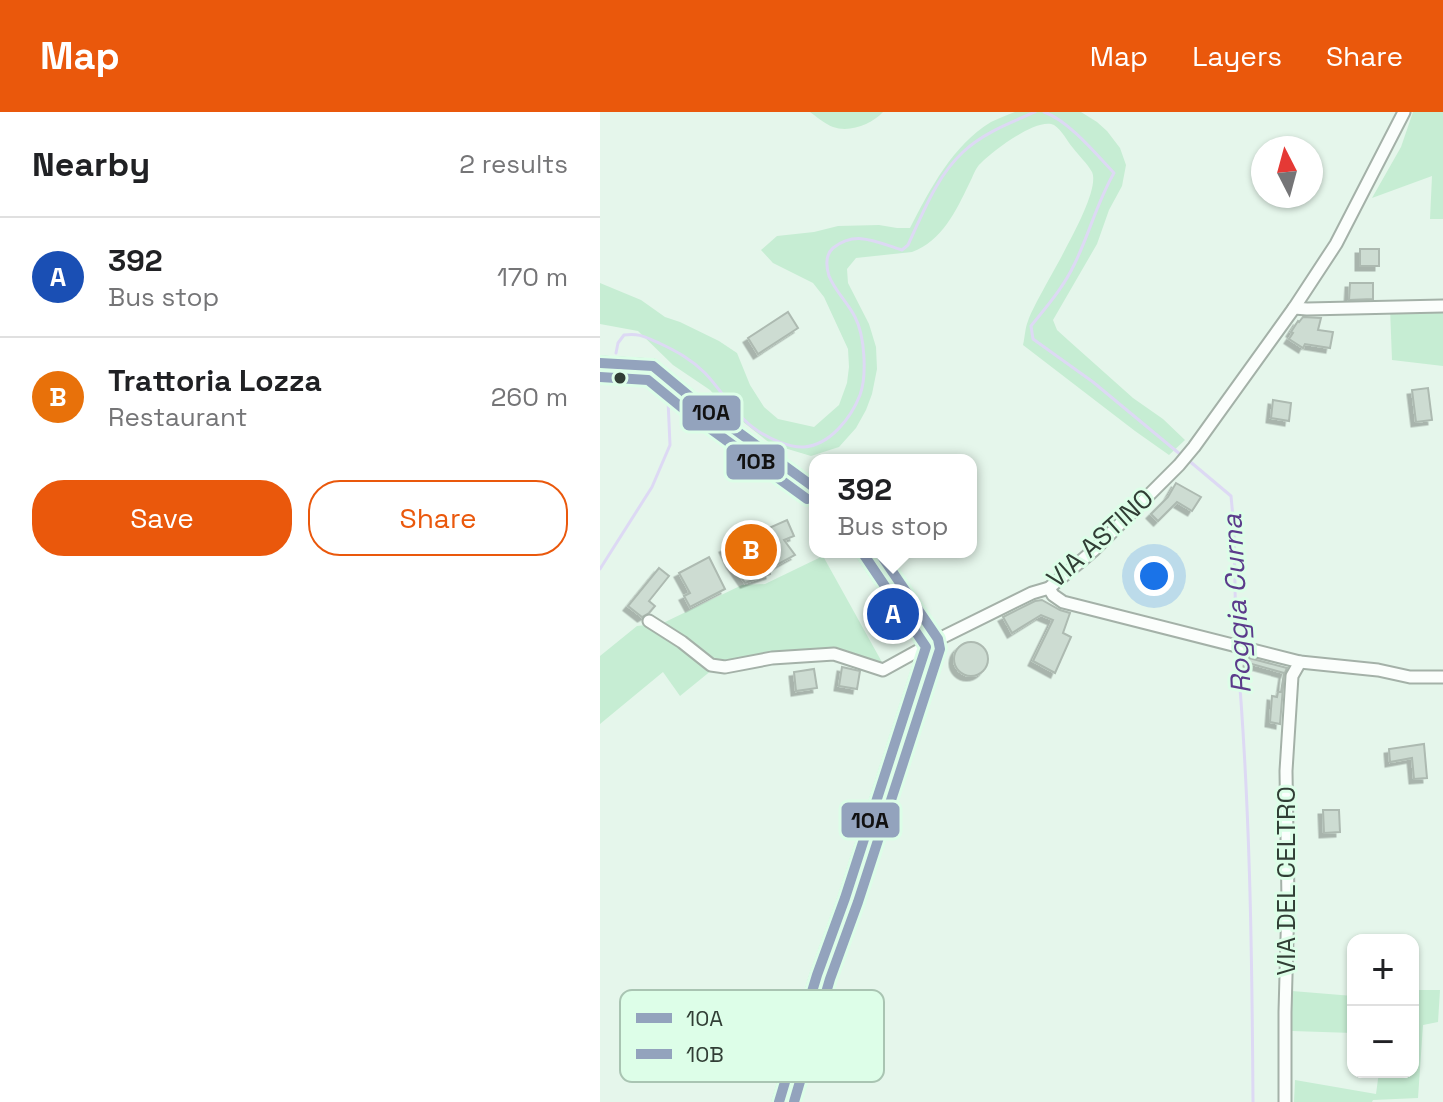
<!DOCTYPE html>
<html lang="en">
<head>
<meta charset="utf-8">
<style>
  :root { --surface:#fff; --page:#f6f6f6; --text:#202124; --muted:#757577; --line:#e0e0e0; --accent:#ea580c }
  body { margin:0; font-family:"Space Grotesk",sans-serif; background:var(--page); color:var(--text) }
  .controls { position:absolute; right:24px; bottom:24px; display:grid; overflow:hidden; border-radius:16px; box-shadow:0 2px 6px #0004 }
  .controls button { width:72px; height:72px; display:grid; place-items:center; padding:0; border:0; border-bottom:2px solid var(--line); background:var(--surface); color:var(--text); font:40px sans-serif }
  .compass { position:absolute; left:651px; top:24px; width:72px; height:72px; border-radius:50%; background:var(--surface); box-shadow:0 2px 6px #0004; rotate:354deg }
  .you { position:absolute; left:554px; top:464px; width:28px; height:28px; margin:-20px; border:6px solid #fff; border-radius:50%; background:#1a73e8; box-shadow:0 0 0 12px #1a73e833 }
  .badge { display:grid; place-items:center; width:52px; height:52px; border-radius:50%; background:var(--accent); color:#fff; font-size:26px; font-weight:700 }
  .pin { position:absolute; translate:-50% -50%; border:4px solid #fff; box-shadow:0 2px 8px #0006 }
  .popup { position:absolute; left:209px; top:342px; width:168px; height:104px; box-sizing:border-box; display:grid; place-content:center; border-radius:16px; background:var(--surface); filter:drop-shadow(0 2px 6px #0005); font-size:26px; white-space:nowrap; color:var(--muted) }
  .popup b { font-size:30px; color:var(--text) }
  .popup::after { content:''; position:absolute; left:50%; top:100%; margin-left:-16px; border:16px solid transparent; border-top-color:var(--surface) }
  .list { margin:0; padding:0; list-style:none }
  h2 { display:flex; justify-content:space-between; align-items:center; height:104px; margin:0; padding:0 32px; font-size:34px }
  h2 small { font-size:26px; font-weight:400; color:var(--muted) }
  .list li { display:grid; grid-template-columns:52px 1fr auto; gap:24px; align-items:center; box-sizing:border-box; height:120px; padding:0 32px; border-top:2px solid var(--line) }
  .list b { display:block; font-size:30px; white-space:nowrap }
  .list p { margin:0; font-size:26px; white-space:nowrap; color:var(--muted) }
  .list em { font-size:26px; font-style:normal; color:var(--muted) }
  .actions { display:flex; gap:16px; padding:24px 32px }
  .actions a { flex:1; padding:18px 0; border:2px solid var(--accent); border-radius:32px; text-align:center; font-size:28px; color:var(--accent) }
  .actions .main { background:var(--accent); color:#fff }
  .map { position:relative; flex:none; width:843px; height:990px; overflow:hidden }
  header { display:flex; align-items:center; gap:48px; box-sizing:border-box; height:112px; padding:0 40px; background:var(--accent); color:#fff }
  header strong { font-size:38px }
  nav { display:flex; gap:44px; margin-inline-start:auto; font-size:28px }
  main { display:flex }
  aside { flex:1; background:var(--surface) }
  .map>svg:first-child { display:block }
</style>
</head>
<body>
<header>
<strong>Map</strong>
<nav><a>Map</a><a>Layers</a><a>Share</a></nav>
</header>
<main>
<aside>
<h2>Nearby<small>2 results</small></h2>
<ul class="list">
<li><span class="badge" style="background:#1a4fb4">A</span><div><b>392</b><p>Bus stop</p></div><em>170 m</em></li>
<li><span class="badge" style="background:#e8710a">B</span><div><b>Trattoria Lozza</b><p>Restaurant</p></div><em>260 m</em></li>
</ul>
<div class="actions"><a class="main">Save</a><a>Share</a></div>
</aside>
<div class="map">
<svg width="843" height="990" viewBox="0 0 843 990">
  <defs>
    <filter id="shadow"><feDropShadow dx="-4.5" dy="4.5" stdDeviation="0" flood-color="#0004"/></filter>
  </defs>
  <rect width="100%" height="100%" fill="#e5f6eb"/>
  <g fill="#c6edd3">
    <path d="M210,0H283C272,12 250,21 233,15C225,12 217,5 210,0Z"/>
    <path d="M415,0H481L497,10L507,19L520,36L526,53L522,74L509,98L497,132L453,208L457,218L468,228L533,286L563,307L585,328L569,343L535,319L423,233C425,225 425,216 428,209C438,180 503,84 492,60C487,51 479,44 473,36C467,29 462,18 454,13C437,5 393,39 381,51C375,56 373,65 369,72C356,99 342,129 312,140L256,146L247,157L248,171L269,212L276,235L277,257L272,282L266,298L256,316L239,335L211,344L171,332L128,298L110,278L73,253L38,219L0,212V171L41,188L65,205L80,210L119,229L137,241L150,273L164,295L178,307L214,315L239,293L247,271L249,255L248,237L224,185L213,171L173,151L161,138L177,124L214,120L238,114L279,113L297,116H310C330,77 353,33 391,10C399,6 407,3 415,0Z"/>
    <polygon points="813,0 843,0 843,107 830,107 832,64 772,86 801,35"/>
    <polygon points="843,194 843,254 792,248 790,196"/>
    <polygon points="223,444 283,552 240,537 177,541 123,549 80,584 63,560 0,612 0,544 37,514 63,511 142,473 165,472"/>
    <polygon points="813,878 840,878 838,910 823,913 818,986 773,988 772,990 694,990 695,968 776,982 779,960 813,960"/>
    <polygon points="692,879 753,884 753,921 692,919"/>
  </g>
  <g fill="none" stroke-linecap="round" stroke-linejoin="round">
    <g stroke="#ddd9f4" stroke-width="3">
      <path d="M444,0C468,8 497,43 514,61C497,90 489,123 474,153C463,176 447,194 431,214L433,227L493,270L581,343"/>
      <path d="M16,241L18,231L24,223C40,221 45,225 59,231C76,239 91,247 105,261C123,280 136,305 158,319C170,327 190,336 204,335C230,333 251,306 260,283C267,264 265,224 255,205C248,191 235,179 229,164C226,154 225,143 233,136C256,118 276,130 302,138L308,133C323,101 336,65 363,40C383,21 410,11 435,0"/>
      <polyline points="587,347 631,384 634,416 636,531"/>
      <polyline points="0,457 52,375 70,333 68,288 62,273 40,261"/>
      <path d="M637,538C650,688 652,839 653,990"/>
    </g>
  </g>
  <g fill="#cddcd2" stroke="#adbab1" stroke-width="2" filter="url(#shadow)">
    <rect x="760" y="137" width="19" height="17"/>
    <polygon points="750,171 773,171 773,187 749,188"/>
    <polygon points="188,200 198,216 158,242 148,226"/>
    <polygon points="703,205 721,206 718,218 733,220 730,236 705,232 703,236 689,227 693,221 691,220 698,209 699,210"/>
    <polygon points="828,276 832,308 816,310 812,278"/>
    <polygon points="673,288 691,291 689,309 671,306"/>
    <polygon points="576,371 601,385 592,399 577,390 558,409 551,402 568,385"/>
    <polygon points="187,408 194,424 184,428 195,443 169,457 170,462 145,471 131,451 124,436"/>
    <polygon points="109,445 125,477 90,495 84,484 90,481 79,461"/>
    <polygon points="59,456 69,464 49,489 55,494 49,501 42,505 28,494"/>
    <polygon points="442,488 460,498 470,501 463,521 471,525 455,561 433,549 453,508 441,503 412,521 403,505 435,489"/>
    <circle cx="371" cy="547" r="17"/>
    <polygon points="649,546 687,556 684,563 680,612 670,610 672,584 677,585 678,580 681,580 684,561 648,551"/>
    <polygon points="242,555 260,559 257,577 239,574"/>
    <polygon points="214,557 217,576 196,579 194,560"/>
    <polygon points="824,632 827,666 814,667 812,646 790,650 789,637"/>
    <polygon points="723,698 739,698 740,720 724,721"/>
  </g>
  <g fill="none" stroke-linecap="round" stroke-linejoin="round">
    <defs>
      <g id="street">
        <polyline points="694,196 707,197 843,194"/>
        <polyline points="0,251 53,254 94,288 215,376"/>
        <polyline points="262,440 326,535"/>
        <polyline points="449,476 453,483 463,490 700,550 778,558 810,565 843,565"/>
        <polyline points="49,509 82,530 111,553 125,555 172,546 234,542 283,558 341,526 432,481 449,476 494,438 579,353 594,335 694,196 736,132 804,0"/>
        <polyline points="179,990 217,863 245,786 326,535"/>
        <polyline points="685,990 685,900 688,790 686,659 692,564 700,550"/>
      </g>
    </defs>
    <use href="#street" stroke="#a4b1a8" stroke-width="15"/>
    <use href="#street" stroke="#fbfefc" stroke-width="11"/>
    <defs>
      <g id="bus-1">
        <polyline points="0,251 53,254 94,288 215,376"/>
        <polyline points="179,990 217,863 245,786 326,535 262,440"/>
      </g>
      <g id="bus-2">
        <polyline points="0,265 48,268 86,299 207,387"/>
        <polyline points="194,990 230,867 258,790 340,537 338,527 279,440"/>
      </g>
    </defs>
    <use href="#bus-1" stroke="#ddfee8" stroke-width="16"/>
    <use href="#bus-2" stroke="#ddfee8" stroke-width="16"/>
    <use href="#bus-1" stroke="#93a3bd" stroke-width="10"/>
    <use href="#bus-2" stroke="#93a3bd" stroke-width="10"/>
  </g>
  <circle fill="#313e35" stroke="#ddfee8" stroke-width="3" cx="20" cy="266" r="7"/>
  <g text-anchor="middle" stroke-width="6" stroke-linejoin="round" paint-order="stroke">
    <g font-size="26" fill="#313e35" stroke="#ddfee8">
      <text transform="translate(500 426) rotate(-42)" y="9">VIA ASTINO</text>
      <text transform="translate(686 769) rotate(-90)" y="9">VIA DEL CELTRO</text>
    </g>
    <g font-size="28" font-style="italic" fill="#5b3b8b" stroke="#ddfee8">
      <text transform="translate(636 492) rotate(-93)" y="10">Roggia Curna</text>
    </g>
  </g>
  <rect x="20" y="878" width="264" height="92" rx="12" fill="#ddfee8" stroke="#a9c4b2" stroke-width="2"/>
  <rect x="36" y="901" width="36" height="10" fill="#93a3bd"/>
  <rect x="36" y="937" width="36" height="10" fill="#93a3bd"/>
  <g font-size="22" fill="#313e35">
    <text x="86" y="914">10A</text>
    <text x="86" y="950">10B</text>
  </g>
  <g stroke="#ddfee8" stroke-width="3">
    <rect x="81" y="282" width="61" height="38" rx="8" fill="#93a3bd"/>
    <rect x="125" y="331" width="61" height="38" rx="8" fill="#93a3bd"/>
    <rect x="240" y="689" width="61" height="38" rx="8" fill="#93a3bd"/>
  </g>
  <g font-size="22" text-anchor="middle" font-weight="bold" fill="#111">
    <text x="111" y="308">10A</text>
    <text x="156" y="357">10B</text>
    <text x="270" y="716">10A</text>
  </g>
</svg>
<div class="controls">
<button>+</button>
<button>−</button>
</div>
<svg class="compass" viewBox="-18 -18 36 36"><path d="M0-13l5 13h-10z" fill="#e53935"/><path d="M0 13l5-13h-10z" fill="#757577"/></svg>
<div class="you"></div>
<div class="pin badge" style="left:293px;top:502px;background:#1a4fb4">A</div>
<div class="popup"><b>392</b>Bus stop</div>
<div class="pin badge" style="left:151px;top:438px;background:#e8710a">B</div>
</div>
</main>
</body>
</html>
